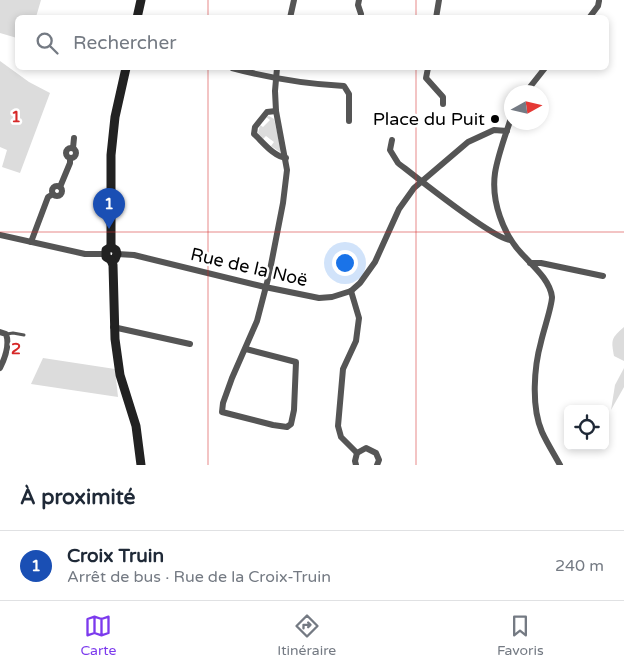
<!DOCTYPE html>
<html lang="fr">
<head>
<meta charset="utf-8">
<style>
  :root { --surface:#fff; --page:#f6f6f7; --text:#1f2937; --muted:#747a83; --line:#e0e1e3; --accent:#7c3aed }
  body { margin:0; font-family:"Varela Round",sans-serif; background:var(--page); color:var(--text) }
  .controls { position:absolute; right:15px; bottom:15px; display:grid; overflow:hidden; border-radius:8px; box-shadow:0 2px 8px #0003 }
  .controls button { width:45px; height:45px; display:grid; place-items:center; padding:0; border:0; border-bottom:1px solid var(--line); background:var(--surface); color:var(--text); font:25px sans-serif }
  .compass { position:absolute; left:504px; top:85px; width:45px; height:45px; border-radius:50%; background:var(--surface); box-shadow:0 2px 8px #0003; rotate:82deg }
  .you { position:absolute; left:344px; top:262px; width:18px; height:18px; margin:-12px; border:4px solid #fff; border-radius:50%; background:#1a73e8; box-shadow:0 0 0 8px #1a73e833 }
  .badge { display:grid; place-items:center; width:32px; height:32px; border-radius:50%; background:var(--accent); color:#fff; font-size:16px; font-weight:700 }
  .pin { position:absolute; translate:-50% -41px; filter:drop-shadow(0 1px 2px #0008) }
  .pin::after { content:''; position:absolute; top:26px; width:18px; height:15px; background:inherit; clip-path:polygon(0 0,100% 0,50% 100%) }
  .list { margin:0; padding:0; list-style:none }
  h2 { display:flex; justify-content:space-between; align-items:center; height:65px; margin:0; padding:0 20px; font-size:21px }
  h2 small { font-size:16px; font-weight:400; color:var(--muted) }
  .list li { display:grid; grid-template-columns:32px 1fr auto; gap:15px; align-items:center; box-sizing:border-box; height:70px; padding:0 20px; border-top:1px solid var(--line) }
  .list b { display:block; font-size:19px; white-space:nowrap }
  .list p { margin:0; font-size:16px; white-space:nowrap; color:var(--muted) }
  .list em { font-size:16px; font-style:normal; color:var(--muted) }
  .icon { flex:none; width:28px; height:28px; fill:none; stroke:currentColor; stroke-width:2; stroke-linecap:round; stroke-linejoin:round }
  .map { position:relative; flex:none; width:624px; height:465px; overflow:hidden }
  .search { position:absolute; background:var(--surface); box-shadow:0 2px 8px #0003; left:15px; right:15px; top:15px; height:55px; display:flex; align-items:center; gap:12px; box-sizing:border-box; padding:0 18px; border-radius:8px; color:var(--muted); font-size:19px }
  .sheet { height:135px; background:var(--surface) }
  nav { display:flex; justify-content:space-around; align-items:center; box-sizing:border-box; height:70px; border-top:1px solid var(--line); background:var(--surface); font-size:14px; color:var(--muted) }
  nav a { display:grid; justify-items:center; gap:2px }
  nav .on { color:var(--accent) }
  .map>svg:first-child { display:block }
</style>
</head>
<body>
<div class="map">
<svg width="624" height="465" viewBox="0 0 624 465">
  <rect width="100%" height="100%" fill="#fff"/>
  <g fill="#dcdcdc">
    <polygon points="0,0 41,0 36,17 18,18 17,38 0,33"/>
    <polygon points="0,61 29,82 50,93 20,173 2,167 7,150 0,147"/>
    <polygon points="269,116 274,119 281,149 280,152 271,146 274,142 266,136 263,139 258,133 260,125 263,127 270,120 266,117"/>
    <path d="M624,327V361L614,356C611,340 611,338 624,327Z"/>
    <polygon points="43,358 115,369 118,397 31,384"/>
    <polygon points="624,368 624,387 611,410 615,385"/>
  </g>
  <g fill="none" stroke-linecap="round" stroke-linejoin="round">
    <polyline stroke="#555" stroke-width="3" points="7,334 13,333 24,335"/>
    <g stroke="#555" stroke-width="6">
      <polyline points="359,0 358,5 361,14"/>
      <polyline points="290,18 294,0"/>
      <polyline points="436,18 439,0"/>
      <polyline points="589,18 598,6 599,1"/>
      <path d="M232,68C269,78 306,84 344,86L349,94V121"/>
      <polyline points="428,68 426,78 443,97 443,104"/>
      <polyline points="526,92 545,68"/>
      <path d="M276,111L267,112L255,127L254,134C263,142 273,156 286,158"/>
      <path d="M512,115C506,134 498,154 495,173C491,201 503,234 522,254C533,266 550,280 552,297C552,306 543,332 541,342C534,367 531,407 542,432C547,443 554,454 560,465"/>
      <path d="M392,140L390,150L398,163C416,177 493,239 510,240"/>
      <circle cx="71" cy="153" r="5"/>
      <polyline points="73,148 74,138"/>
      <circle cx="57" cy="191" r="5"/>
      <polyline points="60,187 70,163 70,158"/>
      <polyline points="0,235 85,254 105,254"/>
      <polyline points="31,242 48,197 53,194"/>
      <polyline points="117,254 134,255 265,287 319,298 332,297 351,291 360,283 375,262 399,209 414,188 468,142 494,130 507,131"/>
      <polyline points="530,263 541,263 603,276"/>
      <polyline points="351,291 359,318 356,341 343,369 338,426 341,437 357,453"/>
      <polyline points="113,327 190,344"/>
      <path d="M0,332L6,334C10,345 5,358 0,368"/>
      <polyline points="246,349 296,362 294,410 291,424 287,427 273,425 222,412 223,403 232,378 257,321 269,275 283,203 287,170 276,111 275,91 277,68"/>
      <polyline points="356,465 355,461 357,453 366,448 376,453 379,460 377,465"/>
    </g>
    <g stroke="#222" stroke-width="9">
      <polyline points="137,18 141,0"/>
      <polyline points="111,247 111,155 115,117 126,68"/>
      <polyline points="111,247 116,250 117,254 115,259 111,260"/>
      <polyline points="111,247 106,250 106,257 111,260"/>
      <polyline points="111,260 113,265 115,339 120,375 136,426 141,465"/>
    </g>
  </g>
  <path fill="none" stroke="#d62828" stroke-width="1" stroke-opacity="0.55" d="M208,0V18M416,0V18M208,68V465M416,68V465M0,232H624"/>
  <circle fill="#000" stroke="#fff" stroke-width="2" cx="495" cy="119" r="5"/>
  <g text-anchor="middle" stroke-width="5" stroke-linejoin="round" paint-order="stroke">
    <g font-size="18" fill="#000" stroke="#fff" text-anchor="end">
      <text x="485" y="125">Place du Puit</text>
    </g>
    <g font-size="18" fill="#000" stroke="#fff">
      <text transform="translate(249 267) rotate(13)" y="6">Rue de la Noë</text>
    </g>
  </g>
  <g font-size="16" text-anchor="middle" font-weight="bold" fill="#d62828" stroke="#fff" stroke-width="5" stroke-linejoin="round" paint-order="stroke">
    <text x="16" y="122">1</text>
    <text x="16" y="354">2</text>
  </g>
</svg>
<div class="controls">
<button><svg class="icon" aria-label="locate" viewBox="0 0 24 24"><circle cx="12" cy="12" r="6"/><path d="M12 2v4M12 18v4M2 12h4M18 12h4"/></svg></button>
</div>
<svg class="compass" viewBox="-18 -18 36 36"><path d="M0-13l5 13h-10z" fill="#e53935"/><path d="M0 13l5-13h-10z" fill="#747a83"/></svg>
<div class="you"></div>
<div class="pin badge" style="left:109px;top:229px;background:#1a4fb4">1</div>
<div class="search"><svg class="icon" aria-label="search" viewBox="0 0 24 24"><circle cx="10" cy="10" r="6"/><path d="M15 15l6 6"/></svg>Rechercher</div>
</div>
<section class="sheet">
<h2>À proximité<small></small></h2>
<ul class="list">
<li><span class="badge" style="background:#1a4fb4">1</span><div><b>Croix Truin</b><p>Arrêt de bus · Rue de la Croix-Truin</p></div><em>240 m</em></li>
</ul>
</section>
<nav>
<a class="on"><svg class="icon" aria-label="map" viewBox="0 0 24 24"><path d="M3 6l6-2 6 2 6-2v14l-6 2-6-2-6 2zM9 4v14M15 6v14"/></svg>Carte</a>
<a><svg class="icon" aria-label="directions" viewBox="0 0 24 24"><path d="M12 3l9 9-9 9-9-9zM9 14v-3h6M13 9l2 2-2 2"/></svg>Itinéraire</a>
<a><svg class="icon" aria-label="saved" viewBox="0 0 24 24"><path d="M7 4h10v16l-5-4-5 4z"/></svg>Favoris</a>
</nav>
</body>
</html>
